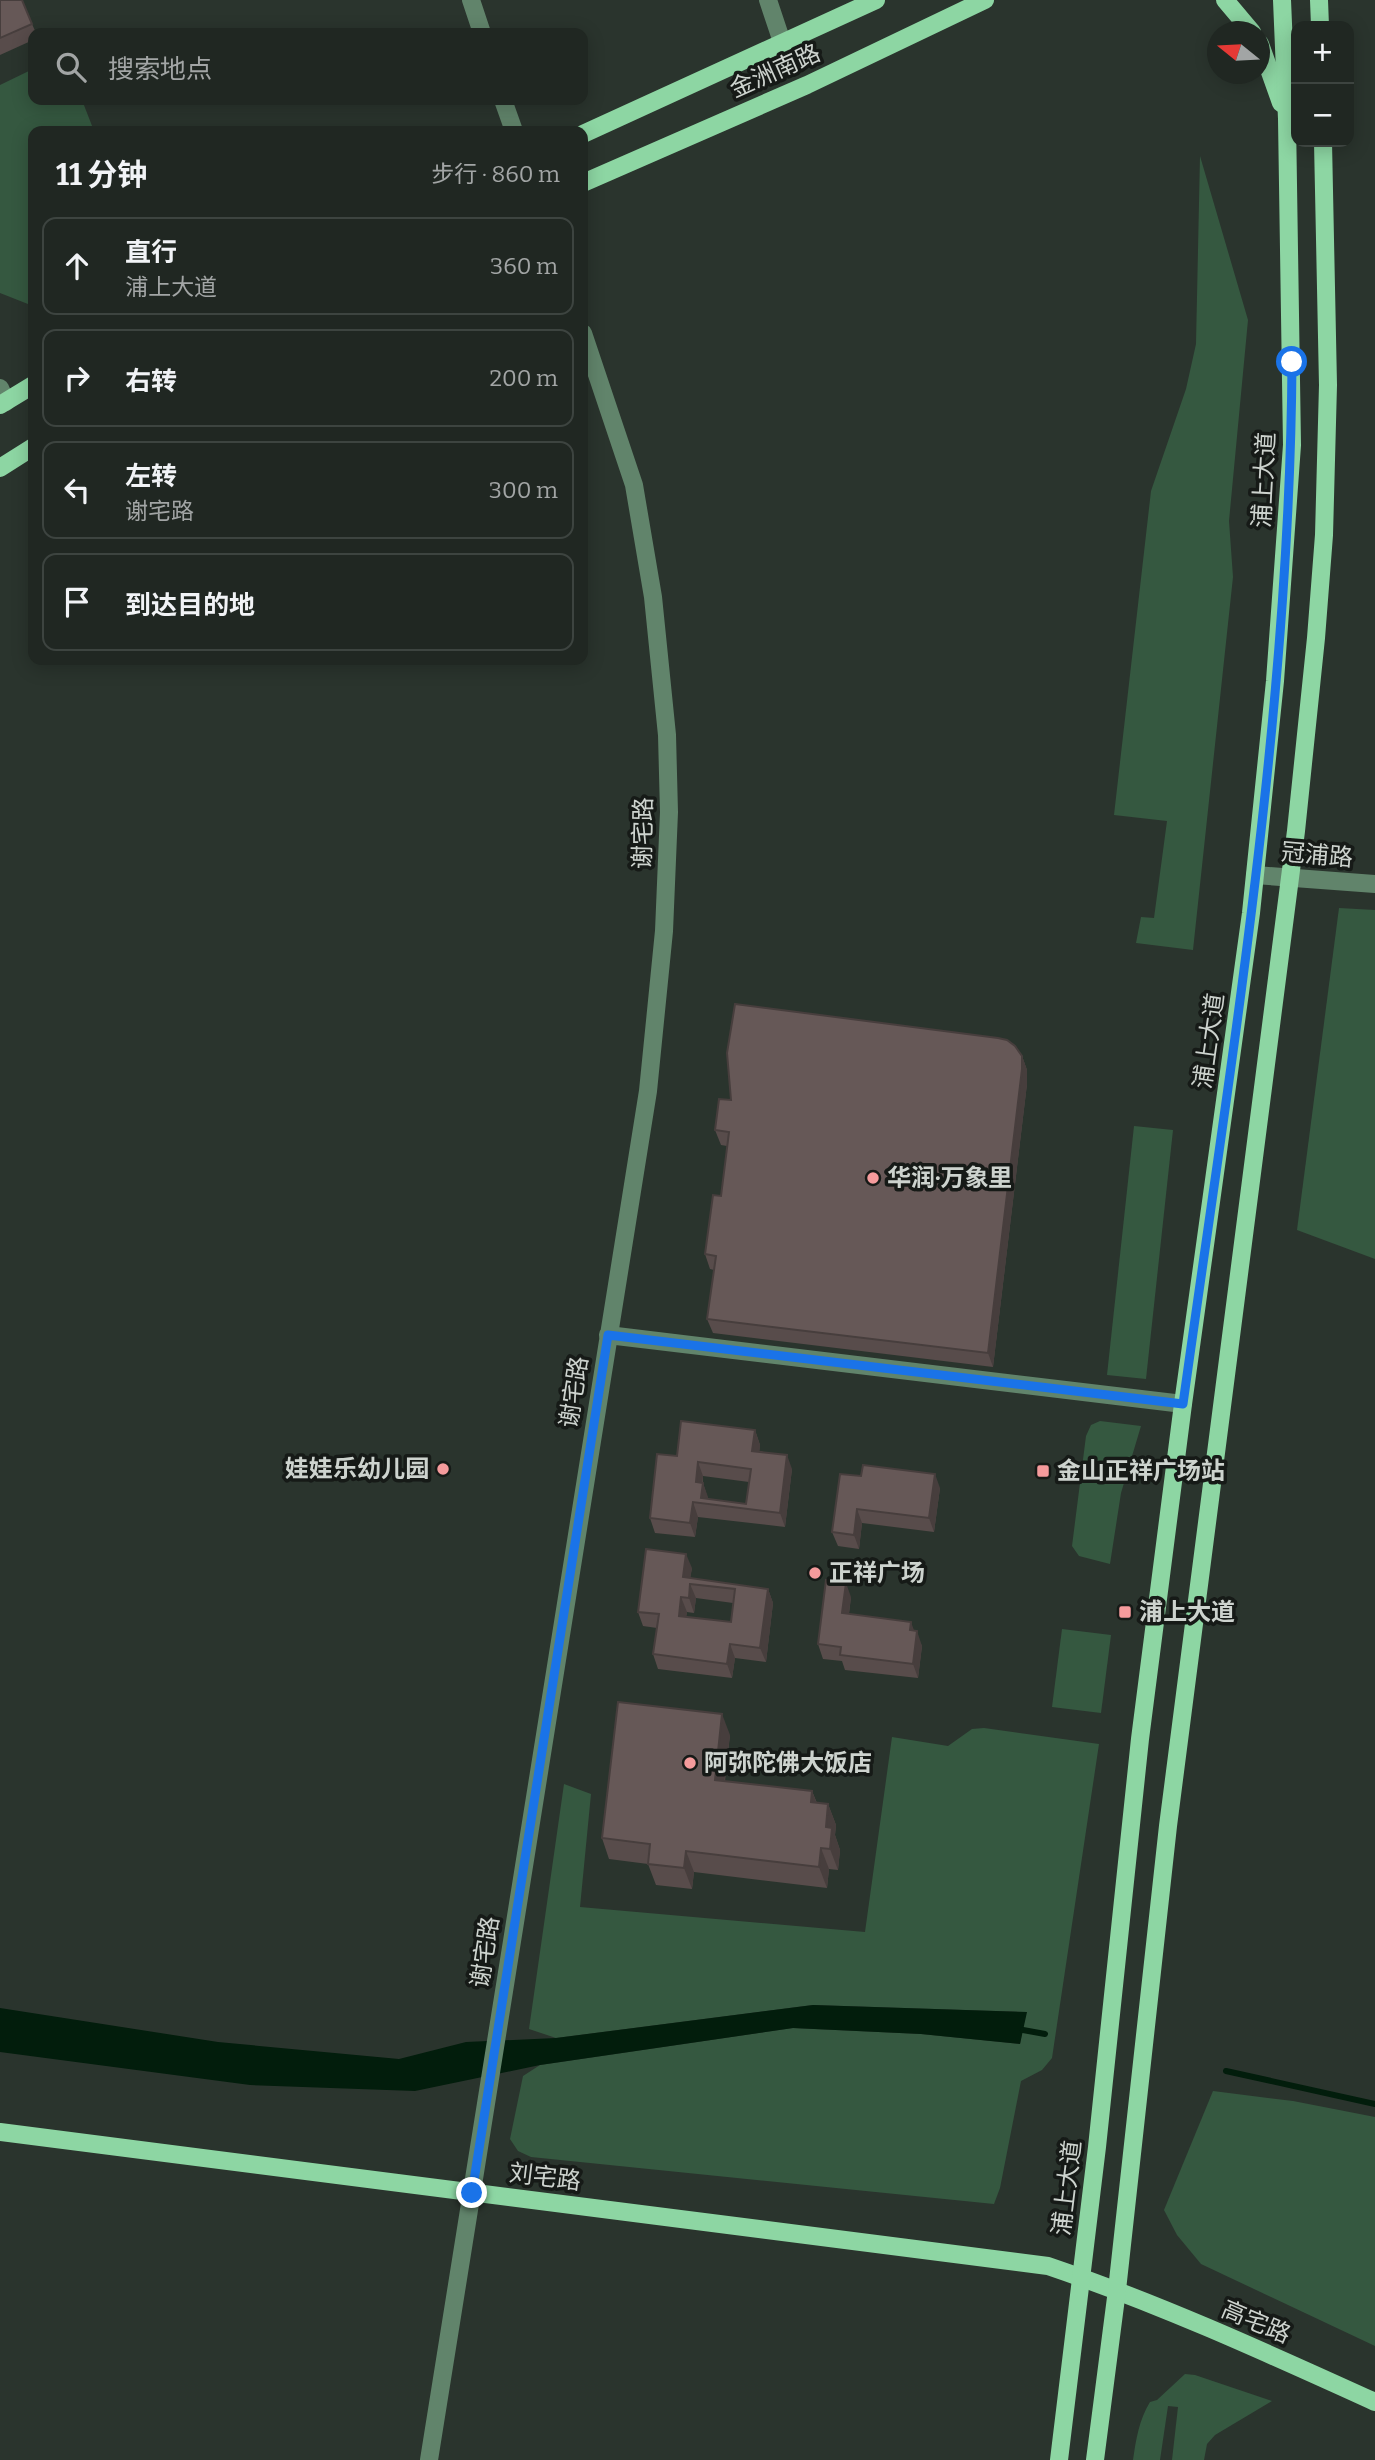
<!DOCTYPE html>
<html lang="zh">
<head>
<meta charset="utf-8">
<style>
  :root { --surface:#202722; --page:#2d332f; --text:#f1f3f6; --muted:#a2a5a5; --line:#3d4440 }
  body { margin:0; font-family:Bitter,"Noto Sans SC",serif; background:var(--page); color:var(--text) }
  .controls { position:absolute; right:21px; top:21px; display:grid; overflow:hidden; border-radius:14px; box-shadow:0 4px 18px #0003 }
  .controls button { width:63px; height:63px; display:grid; place-items:center; padding:0; border:0; border-bottom:2px solid var(--line); background:var(--surface); color:var(--text); font:35px sans-serif }
  .compass { position:absolute; left:1207px; top:21px; width:63px; height:63px; border-radius:50%; background:var(--surface); box-shadow:0 4px 18px #0003; rotate:288deg }
  .stop { position:absolute; width:21px; height:21px; margin:-16px; border:5px solid #1a73e8; border-radius:50%; background:#fff }
  .stop.end { background:#1a73e8; border-color:#fff; box-shadow:0 2px 7px #0008 }
  .list { margin:0; padding:0; list-style:none }
  h2 { display:flex; justify-content:space-between; align-items:center; height:91px; margin:0; padding:0 28px; font-size:30px }
  h2 small { font-size:23px; font-weight:400; color:var(--muted) }
  .list li { display:grid; grid-template-columns:46px 1fr auto; gap:21px; align-items:center; box-sizing:border-box; height:98px; margin:0 14px 14px; padding:0 14px; border:2px solid var(--line); border-radius:14px }
  .list b { display:block; font-size:26px; white-space:nowrap }
  .list p { margin:0; font-size:23px; white-space:nowrap; color:var(--muted) }
  .list em { font-size:23px; font-style:normal; color:var(--muted) }
  .icon { flex:none; width:38px; height:38px; fill:none; stroke:currentColor; stroke-width:2; stroke-linecap:round; stroke-linejoin:round }
  .map { position:relative; flex:none; width:1375px; height:2460px; overflow:hidden }
  .search { position:absolute; background:var(--surface); box-shadow:0 4px 18px #0003; left:28px; top:28px; width:560px; height:77px; display:flex; align-items:center; gap:18px; box-sizing:border-box; padding:0 24px; border-radius:14px; color:var(--muted); font-size:26px }
  .panel { position:absolute; background:var(--surface); box-shadow:0 4px 18px #0003; left:28px; top:126px; width:560px; height:539px; border-radius:14px }
  .map>svg:first-child { display:block }
</style>
</head>
<body>
<div class="map">
<svg width="1375" height="2460" viewBox="0 0 1375 2460">
  <rect width="100%" height="100%" fill="#2a342d"/>
  <g fill="#355840">
    <polygon points="33,69 33,100 82,100 94,131 33,131 33,306 0,293 0,85"/>
    <polygon points="1200,156 1248,320 1229,521 1233,577 1193,950 1136,943 1141,917 1154,918 1167,821 1114,815 1151,491 1186,389 1196,344"/>
    <polygon points="1339,908 1375,910 1375,1259 1297,1230"/>
    <polygon points="1134,1126 1173,1130 1146,1379 1107,1375"/>
    <polygon points="1100,1421 1141,1426 1121,1493 1110,1564 1079,1556 1072,1546 1086,1436 1091,1425"/>
    <polygon points="1062,1629 1111,1635 1101,1713 1052,1707"/>
    <polygon points="984,1728 1099,1744 1052,2058 1042,2070 1021,2081 1000,2188 994,2204 531,2157 518,2151 510,2139 523,2076 540,2065 793,2028 921,2034 1020,2044 1026,2012 813,2005 556,2038 529,2029 564,1784 591,1794 580,1907 865,1932 892,1737 948,1746 972,1729"/>
    <polygon points="1213,2091 1293,2101 1375,2117 1375,2346 1201,2264 1177,2235 1164,2210"/>
    <path d="M1185,2374L1195,2375L1272,2401L1215,2435L1207,2444L1204,2460H1172L1178,2407L1168,2406L1160,2460H1133C1136,2439 1139,2420 1150,2402L1157,2400Z"/>
  </g>
  <polygon fill="#021d0c" points="813,2005 1027,2012 1020,2044 921,2034 793,2028 540,2065 415,2091 250,2085 0,2052 0,2008 218,2042 399,2059 466,2042 556,2038"/>
  <g fill="none" stroke-linecap="round" stroke-linejoin="round">
    <g stroke="#021d0c" stroke-width="6">
      <polyline points="1023,2030 1045,2034"/>
      <polyline points="1226,2071 1375,2104"/>
    </g>
    <g stroke="#61846b" stroke-width="18">
      <polyline points="471,0 482,33"/>
      <polyline points="768,0 782,42"/>
      <polyline points="503,100 514,131"/>
      <polyline points="0,388 6,402"/>
      <polyline points="1255,875 1375,884"/>
      <polyline points="608,1335 1183,1404"/>
      <polyline points="429,2460 648,1091 664,931 669,812 667,735 653,597 634,485 583,333"/>
    </g>
    <g stroke="#8dd6a3" stroke-width="18">
      <polyline points="1225,0 1252,32"/>
      <polyline points="1319,0 1320,26"/>
      <polyline points="1260,44 1281,103"/>
      <polyline points="583,134 876,0"/>
      <polyline points="583,183 807,85 985,0"/>
      <polyline points="0,405 33,385"/>
      <polyline points="0,468 33,447"/>
      <path d="M0,2132L1048,2266C1160,2304 1267,2353 1375,2402"/>
      <polyline points="1059,2460 1097,2147 1140,1739 1183,1404 1251,913 1275,681 1292,445 1287,119 1282,0"/>
      <polyline points="1095,2460 1117,2290 1168,1826 1296,831 1316,638 1324,535 1328,385 1323,142"/>
    </g>
  </g>
  <g fill="#584c4b" fill-rule="evenodd">
    <polygon points="0,0 32,24 36,33 33,33 33,40 0,55"/>
    <polygon points="1022,1056 1027,1070 1027,1084 993,1367 713,1333 707,1319 714,1270 710,1269 705,1254 721,1196 727,1146 721,1145 715,1130 731,1100"/>
    <path d="M755,1430L760,1445L759,1452L792,1469L785,1527L698,1517L695,1537L655,1533L650,1518L677,1456ZM703,1476L749,1482L746,1504L708,1499L703,1483Z"/>
    <polygon points="840,1474 940,1488 934,1532 862,1523 859,1549 838,1546 832,1532"/>
    <path d="M692,1568L690,1578L768,1589L773,1603L766,1662L735,1658L732,1678L658,1669L653,1654L657,1628L643,1626L638,1612ZM696,1598L733,1603L731,1622L686,1617L687,1612L694,1613Z"/>
    <polygon points="851,1597 849,1614 914,1631 922,1646 918,1678 845,1670 842,1661 823,1659 818,1644"/>
    <polygon points="730,1735 725,1781 812,1791 817,1803 828,1804 836,1825 835,1835 840,1850 838,1870 829,1869 827,1888 694,1872 692,1889 656,1885 648,1864 609,1859 602,1838"/>
  </g>
  <g fill="#473e3d">
    <polygon points="1022,1056 1027,1070 1027,1084 993,1367 988,1353"/>
    <polygon points="755,1430 760,1445 758,1465 752,1451"/>
    <polygon points="787,1455 792,1469 785,1527 780,1513"/>
    <polygon points="698,1462 703,1476 701,1497 696,1482"/>
    <polygon points="935,1474 940,1488 934,1532 929,1518"/>
    <polygon points="703,1483 708,1497 707,1504 701,1498"/>
    <polygon points="693,1502 698,1517 695,1537 690,1523"/>
    <polygon points="857,1509 862,1523 859,1549 854,1535"/>
    <polygon points="686,1554 692,1568 688,1592 683,1577"/>
    <polygon points="846,1583 851,1597 847,1628 842,1613"/>
    <polygon points="690,1584 696,1598 694,1613 689,1598"/>
    <polygon points="768,1589 773,1603 766,1662 760,1648"/>
    <polygon points="681,1597 687,1612 684,1630 679,1616"/>
    <polygon points="911,1622 916,1636 917,1631 922,1646 918,1678 913,1664 910,1630"/>
    <polygon points="730,1644 735,1658 732,1678 727,1664"/>
    <polygon points="722,1714 730,1735 722,1801 715,1780"/>
    <polygon points="812,1791 820,1812 811,1802"/>
    <polygon points="828,1804 836,1825 835,1835 840,1850 838,1870 830,1849 826,1827"/>
    <polygon points="821,1848 829,1869 827,1888 819,1867"/>
    <polygon points="686,1851 694,1872 692,1889 684,1868"/>
  </g>
  <g fill="#665857" stroke="#473e3d" stroke-width="2" fill-rule="evenodd">
    <polygon points="0,0 22,0 32,24 0,38"/>
    <polygon points="735,1004 998,1038 1007,1040 1015,1046 1022,1056 1022,1069 988,1353 707,1319 716,1256 705,1254 713,1195 721,1196 729,1132 715,1130 719,1099 731,1100 727,1053"/>
    <path d="M681,1421L755,1430L752,1451L787,1455L780,1513L693,1502L690,1523L650,1518L657,1454L677,1456ZM698,1462L751,1469L746,1504L701,1498L703,1483L696,1482Z"/>
    <polygon points="863,1465 935,1474 929,1518 857,1509 854,1535 832,1532 840,1474 861,1476"/>
    <path d="M646,1549L686,1554L683,1577L768,1589L760,1648L730,1644L727,1664L653,1654L659,1614L638,1612ZM690,1584L735,1589L731,1622L679,1616L681,1597L689,1598Z"/>
    <polygon points="826,1580 846,1583 842,1613 911,1622 910,1630 917,1631 913,1664 840,1655 841,1647 818,1644"/>
    <polygon points="618,1702 722,1714 715,1780 812,1791 811,1802 828,1804 826,1827 832,1828 830,1849 821,1848 819,1867 686,1851 684,1868 648,1864 650,1844 602,1838"/>
  </g>
  <g fill="none" stroke-linecap="round" stroke-linejoin="round">
    <path stroke="#1a73e8" stroke-width="9" d="M472,2193L608,1335L1183,1404C1231,1060 1290,710 1292,362"/>
  </g>
  <g fill="#f59b9c" stroke="#161a17" stroke-width="2.5">
    <circle cx="873" cy="1178" r="7"/>
    <circle cx="443" cy="1469" r="7"/>
    <rect x="1036" y="1464" width="14" height="14" rx="3.5"/>
    <circle cx="815" cy="1573" r="7"/>
    <rect x="1118" y="1605" width="14" height="14" rx="3.5"/>
    <circle cx="690" cy="1763" r="7"/>
  </g>
  <g text-anchor="middle" stroke-width="7" stroke-linejoin="round" paint-order="stroke">
    <g font-size="24" fill="#cdd3ce" stroke="#161a17">
      <text transform="translate(775 71) rotate(-24)" y="8">金洲南路</text>
      <text transform="translate(1264 480) rotate(-87)" y="8">浦上大道</text>
      <text transform="translate(643 833) rotate(-89)" y="8">谢宅路</text>
      <text transform="translate(1317 855) rotate(5)" y="8">冠浦路</text>
      <text transform="translate(1209 1041) rotate(-82)" y="8">浦上大道</text>
      <text transform="translate(574 1392) rotate(-81)" y="8">谢宅路</text>
      <text transform="translate(485 1952) rotate(-81)" y="8">谢宅路</text>
      <text transform="translate(545 2177) rotate(7)" y="8">刘宅路</text>
      <text transform="translate(1067 2188) rotate(-83)" y="8">浦上大道</text>
      <text transform="translate(1256 2322) rotate(23)" y="8">高宅路</text>
    </g>
    <g font-size="24" font-weight="bold" fill="#cdd3ce" stroke="#161a17" text-anchor="start">
      <text x="887" y="1186">华润·万象里</text>
      <text x="429" y="1477" text-anchor="end">娃娃乐幼儿园</text>
      <text x="1057" y="1479">金山正祥广场站</text>
      <text x="829" y="1581">正祥广场</text>
      <text x="1139" y="1620">浦上大道</text>
      <text x="704" y="1771">阿弥陀佛大饭店</text>
    </g>
  </g>
</svg>
<div class="controls">
<button>+</button>
<button>−</button>
</div>
<svg class="compass" viewBox="-18 -18 36 36"><path d="M0-13l5 13h-10z" fill="#e53935"/><path d="M0 13l5-13h-10z" fill="#a2a5a5"/></svg>
<div class="stop" style="left:1292px;top:362px"></div>
<div class="stop end" style="left:472px;top:2193px"></div>
<div class="search"><svg class="icon" aria-label="search" viewBox="0 0 24 24"><circle cx="10" cy="10" r="6"/><path d="M15 15l6 6"/></svg>搜索地点</div>
<section class="panel">
<h2>11 分钟<small>步行 · 860 m</small></h2>
<ul class="list">
<li><svg class="icon" aria-label="ahead" viewBox="0 0 24 24"><path d="M12 20V5M6 11l6-6 6 6"/></svg><div><b>直行</b><p>浦上大道</p></div><em>360 m</em></li>
<li><svg class="icon" aria-label="right" viewBox="0 0 24 24"><path d="M7 20v-9h11M14 6l5 5-5 5"/></svg><div><b>右转</b></div><em>200 m</em></li>
<li><svg class="icon" aria-label="left" viewBox="0 0 24 24"><path d="M17 20v-9H6M10 6l-5 5 5 5"/></svg><div><b>左转</b><p>谢宅路</p></div><em>300 m</em></li>
<li><svg class="icon" aria-label="arrive" viewBox="0 0 24 24"><path d="M6 21V4h12l-3 4 3 4H6"/></svg><div><b>到达目的地</b></div></li>
</ul>
</section>
</div>
</body>
</html>
